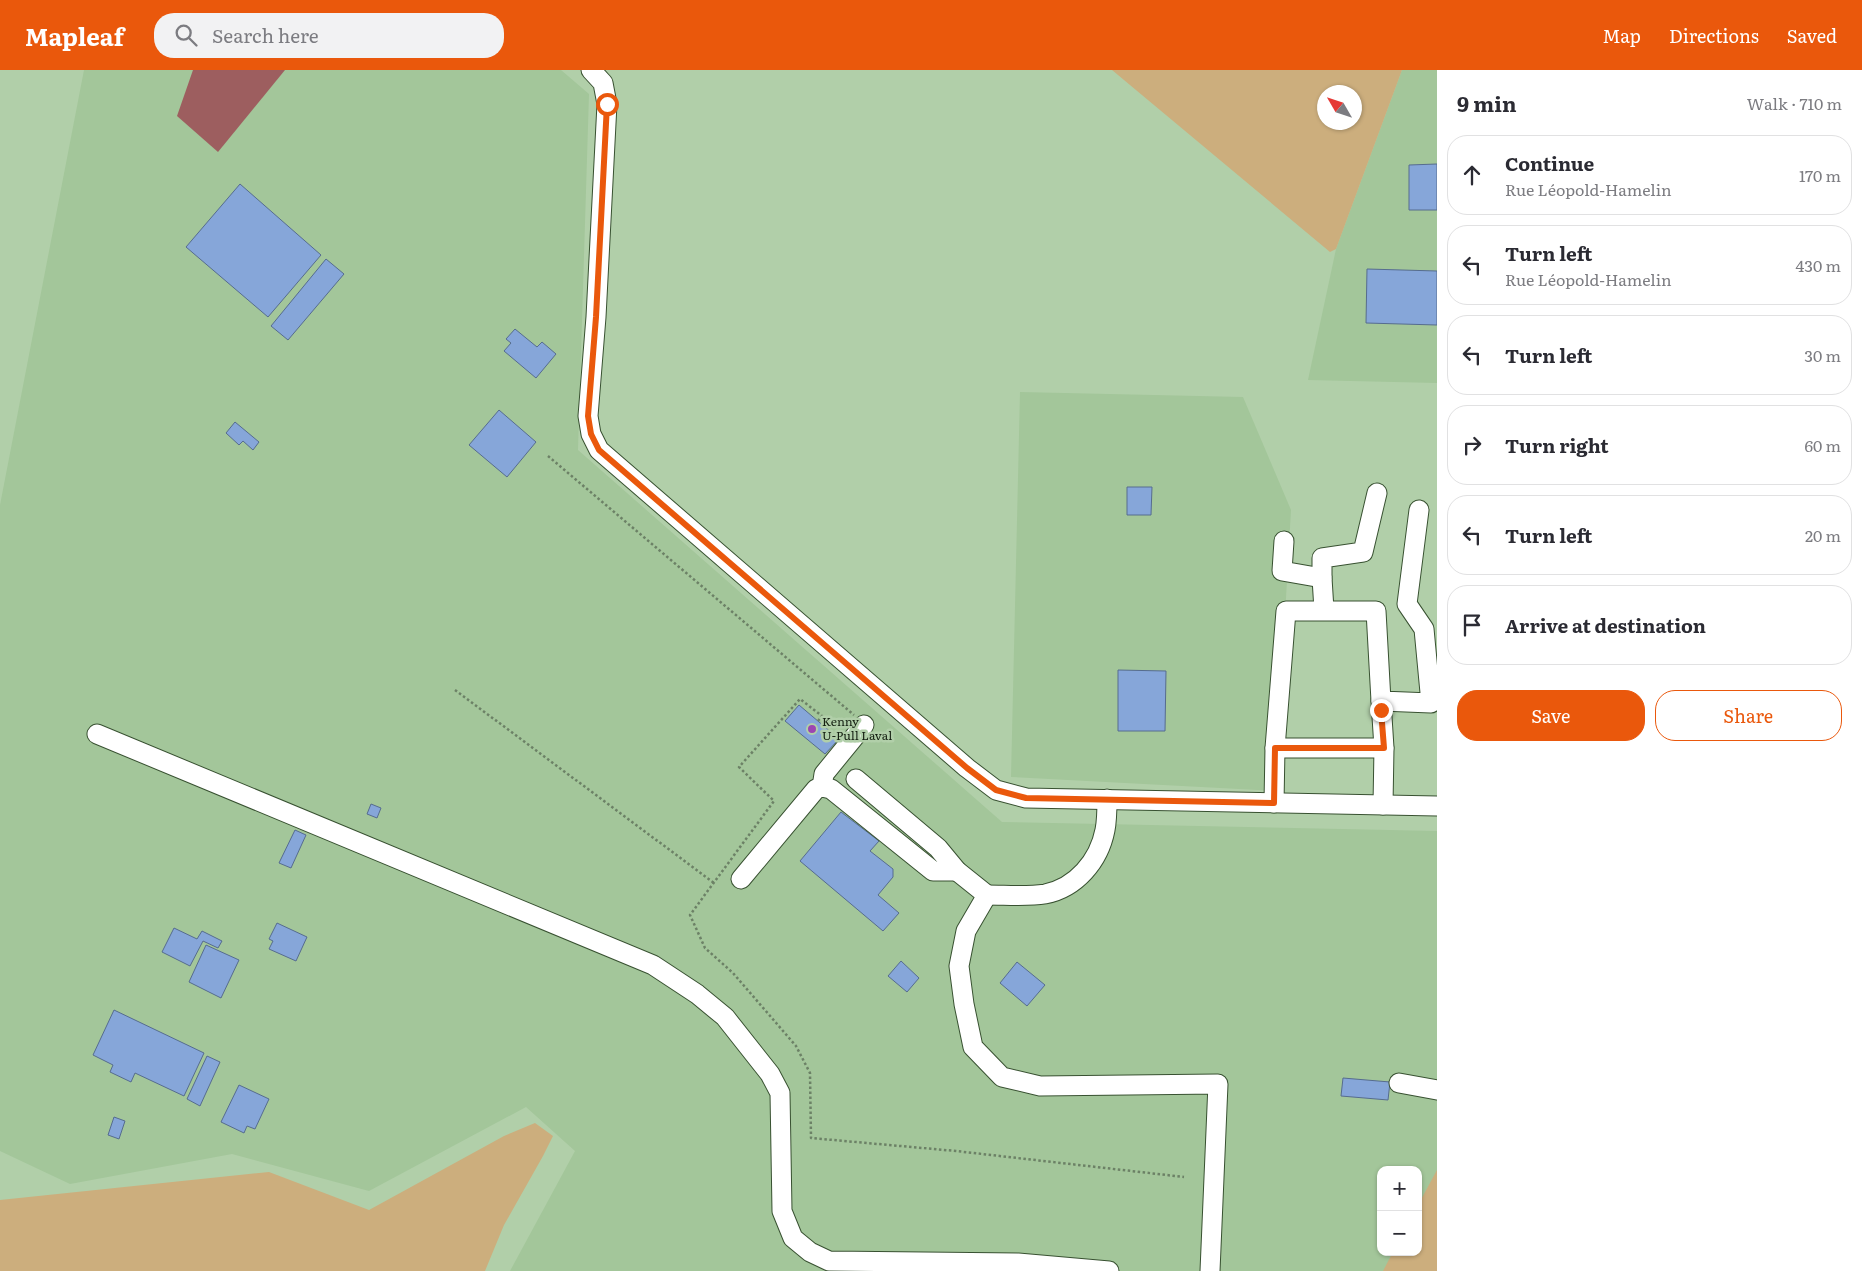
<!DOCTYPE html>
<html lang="en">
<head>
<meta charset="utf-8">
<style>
  :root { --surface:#fff; --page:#f2f2f3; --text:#2b2b33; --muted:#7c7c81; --line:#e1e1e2; --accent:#ea580c }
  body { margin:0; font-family:Literata,serif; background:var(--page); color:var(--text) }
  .controls { position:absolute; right:15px; bottom:15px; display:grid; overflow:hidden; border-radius:10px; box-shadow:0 1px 4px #0004 }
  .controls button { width:45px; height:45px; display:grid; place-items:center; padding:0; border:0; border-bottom:1px solid var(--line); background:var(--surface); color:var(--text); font:25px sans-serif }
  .compass { position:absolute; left:1317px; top:15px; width:45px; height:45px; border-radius:50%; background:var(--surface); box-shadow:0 1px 4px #0004; rotate:309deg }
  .stop { position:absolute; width:15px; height:15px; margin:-11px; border:4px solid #ea580c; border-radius:50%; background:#fff }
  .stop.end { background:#ea580c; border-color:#fff; box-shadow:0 1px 5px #0008 }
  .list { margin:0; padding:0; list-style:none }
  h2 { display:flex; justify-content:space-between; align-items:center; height:65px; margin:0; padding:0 20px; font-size:21px }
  h2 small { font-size:16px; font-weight:400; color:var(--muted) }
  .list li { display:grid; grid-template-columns:32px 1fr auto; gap:15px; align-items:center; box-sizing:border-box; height:80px; margin:0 10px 10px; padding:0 10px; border:1px solid var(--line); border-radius:20px }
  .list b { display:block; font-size:19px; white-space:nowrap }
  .list p { margin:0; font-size:16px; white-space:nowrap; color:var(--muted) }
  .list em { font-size:16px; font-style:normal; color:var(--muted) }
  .actions { display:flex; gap:10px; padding:15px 20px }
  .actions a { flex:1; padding:11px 0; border:1px solid var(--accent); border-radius:20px; text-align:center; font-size:18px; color:var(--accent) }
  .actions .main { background:var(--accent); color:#fff }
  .icon { flex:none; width:28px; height:28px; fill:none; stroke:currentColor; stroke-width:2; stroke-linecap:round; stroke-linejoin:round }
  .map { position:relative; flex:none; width:1437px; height:1201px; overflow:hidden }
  header { display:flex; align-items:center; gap:30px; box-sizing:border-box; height:70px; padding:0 25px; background:var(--accent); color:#fff }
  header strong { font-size:24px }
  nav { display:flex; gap:28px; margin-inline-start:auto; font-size:18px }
  .search { width:350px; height:45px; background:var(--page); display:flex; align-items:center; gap:12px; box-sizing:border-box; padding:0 18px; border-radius:20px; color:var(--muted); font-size:19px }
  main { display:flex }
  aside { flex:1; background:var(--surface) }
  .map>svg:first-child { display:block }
</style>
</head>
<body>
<header>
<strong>Mapleaf</strong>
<div class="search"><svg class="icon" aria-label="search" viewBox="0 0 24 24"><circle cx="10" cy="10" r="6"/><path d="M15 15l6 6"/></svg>Search here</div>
<nav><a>Map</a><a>Directions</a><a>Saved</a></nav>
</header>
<main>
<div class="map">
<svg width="1437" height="1201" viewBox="0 0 1437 1201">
  <rect width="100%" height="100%" fill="#b1cfa9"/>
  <g fill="#a3c69a" fill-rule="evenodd">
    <path d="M84,0H561L589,24L578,380L1002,752L1437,761V1201H510L575,1081L526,1037L369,1121L232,1084L70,1114L0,1081V435ZM1381,1100H1418V1182H1381Z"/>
    <polygon points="1402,0 1437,0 1437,313 1308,310 1336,179"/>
    <polygon points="1020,322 1243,327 1291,440 1275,721 1011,707"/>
  </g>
  <g fill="#ccae7d" fill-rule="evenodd">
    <path d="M1112,0H1402L1336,179L1330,182ZM1324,22H1354V52H1324Z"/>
    <polygon points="535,1053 553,1066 543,1086 504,1155 485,1201 0,1201 0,1130 269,1102 369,1140 504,1066"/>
    <polygon points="1437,1100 1437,1201 1383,1201 1393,1182 1418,1182 1418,1135"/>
  </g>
  <polygon fill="#9d5e5f" points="193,0 285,0 218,82 177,46"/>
  <g fill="#86a6d9" stroke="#566c8e">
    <polygon points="1437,94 1437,140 1409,140 1409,95"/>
    <polygon points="240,114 321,185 268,247 186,177"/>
    <polygon points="326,189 344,204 288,270 271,256"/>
    <polygon points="1367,199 1437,201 1437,255 1366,253"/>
    <polygon points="515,259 537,277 542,272 556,284 536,308 504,281 511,273 506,269"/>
    <polygon points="499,340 536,372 507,407 469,375"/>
    <polygon points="235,352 259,372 253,380 243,371 239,375 226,363"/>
    <polygon points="1127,417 1152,417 1151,445 1127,445"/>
    <polygon points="1118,600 1166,601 1165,661 1118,661"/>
    <polygon points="799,635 839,669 825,684 785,651"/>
    <polygon points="371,734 381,738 377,748 367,744"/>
    <polygon points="841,742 879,771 870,781 893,799 893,807 878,825 899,843 883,861 800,791"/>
    <polygon points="295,760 306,765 291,798 279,793"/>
    <polygon points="277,853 307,867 296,891 269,879 273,871 269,869"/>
    <polygon points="174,858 197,869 202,861 222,871 218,878 203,871 190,896 162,882"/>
    <polygon points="206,875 239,890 221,928 189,912"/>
    <polygon points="901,891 919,908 907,922 888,906"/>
    <polygon points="1017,892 1045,915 1027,936 1000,913"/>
    <polygon points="114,940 204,983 184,1026 135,1003 131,1012 110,1002 113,995 93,985"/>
    <polygon points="207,986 220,992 200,1036 187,1029"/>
    <polygon points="1343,1008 1390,1012 1388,1030 1341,1026"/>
    <polygon points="239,1015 269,1029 255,1059 247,1056 244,1063 221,1052"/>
    <polygon points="114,1047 125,1051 119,1069 108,1065"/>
  </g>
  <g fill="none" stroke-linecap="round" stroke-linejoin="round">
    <defs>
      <g id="minor">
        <polyline points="591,0 603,13 607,34 596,247 588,346 591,364 599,380 967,698 996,720 1026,728 1437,736"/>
        <polyline points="1284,471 1282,501 1322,508"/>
        <polyline points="1324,540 1322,508 1322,488 1363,482 1377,423"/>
        <polyline points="1381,631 1384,678"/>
        <polyline points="97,664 653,895 697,924 725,947 770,1004 780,1023 782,1141 793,1168 810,1182 829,1191 1018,1193 1109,1201"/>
        <polyline points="1275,678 1286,541 1376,541 1381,631 1431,633 1424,559 1407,534 1419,440"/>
        <polyline points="856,709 938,778 957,801 987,825 966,861 959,896 964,934 973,977 1002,1007 1040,1016 1218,1014 1210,1201"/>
        <polyline points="822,717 824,704 864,655"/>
        <polyline points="1274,733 1275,678 1384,678 1383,735"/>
        <polyline points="741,809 816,719 822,717 831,719 933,801 957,801"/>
        <path d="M987,825C1006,825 1027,827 1045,824C1076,818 1099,791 1105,760C1107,750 1107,740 1107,729"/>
        <polyline points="1399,1013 1437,1020"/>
      </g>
    </defs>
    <use href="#minor" stroke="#385131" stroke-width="21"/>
    <g stroke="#6c8166" stroke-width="2.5" stroke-dasharray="2.5 2.5" stroke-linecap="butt">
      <polyline points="548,386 854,645"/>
      <polyline points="455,620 714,813"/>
      <polyline points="818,651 822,646 800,629 739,697 774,731 690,845 705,878 733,903 796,976 810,1003 811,1068 956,1081 1184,1107"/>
    </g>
    <use href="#minor" stroke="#fff" stroke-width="19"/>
  </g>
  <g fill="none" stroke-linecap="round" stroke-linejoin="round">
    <polyline stroke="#ea580c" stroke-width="6" points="607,34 596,247 588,346 591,364 599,380 967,698 996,720 1026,728 1274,733 1275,678 1384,678 1381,640"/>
  </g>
  <circle fill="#9c45b1" stroke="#b1cfa9" stroke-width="2" cx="812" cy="659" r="5"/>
  <g text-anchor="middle" stroke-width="5" stroke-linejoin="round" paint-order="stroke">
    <g font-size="12" fill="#141f11" stroke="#b1cfa9" text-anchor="start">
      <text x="822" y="656">Kenny<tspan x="822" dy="14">U-Pull Laval</tspan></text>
    </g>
  </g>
</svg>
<div class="controls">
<button>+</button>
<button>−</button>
</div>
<svg class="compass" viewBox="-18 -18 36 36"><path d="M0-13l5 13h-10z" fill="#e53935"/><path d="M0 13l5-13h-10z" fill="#7c7c81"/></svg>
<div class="stop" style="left:607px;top:34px"></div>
<div class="stop end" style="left:1381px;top:640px"></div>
</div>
<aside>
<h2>9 min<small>Walk · 710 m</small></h2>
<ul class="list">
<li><svg class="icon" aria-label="ahead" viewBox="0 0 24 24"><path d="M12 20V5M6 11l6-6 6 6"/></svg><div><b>Continue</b><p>Rue Léopold-Hamelin</p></div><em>170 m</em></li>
<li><svg class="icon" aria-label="left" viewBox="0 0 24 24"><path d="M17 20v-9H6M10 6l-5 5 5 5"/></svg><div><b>Turn left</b><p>Rue Léopold-Hamelin</p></div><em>430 m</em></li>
<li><svg class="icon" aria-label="left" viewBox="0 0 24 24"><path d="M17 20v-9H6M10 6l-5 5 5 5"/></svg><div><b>Turn left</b></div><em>30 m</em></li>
<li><svg class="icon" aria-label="right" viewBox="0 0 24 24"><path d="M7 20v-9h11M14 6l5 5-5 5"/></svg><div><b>Turn right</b></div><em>60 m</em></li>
<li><svg class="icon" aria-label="left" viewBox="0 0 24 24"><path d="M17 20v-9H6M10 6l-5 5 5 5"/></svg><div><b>Turn left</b></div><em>20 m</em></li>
<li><svg class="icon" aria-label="arrive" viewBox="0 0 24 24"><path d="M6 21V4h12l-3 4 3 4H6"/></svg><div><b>Arrive at destination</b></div></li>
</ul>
<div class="actions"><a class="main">Save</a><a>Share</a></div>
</aside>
</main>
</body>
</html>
